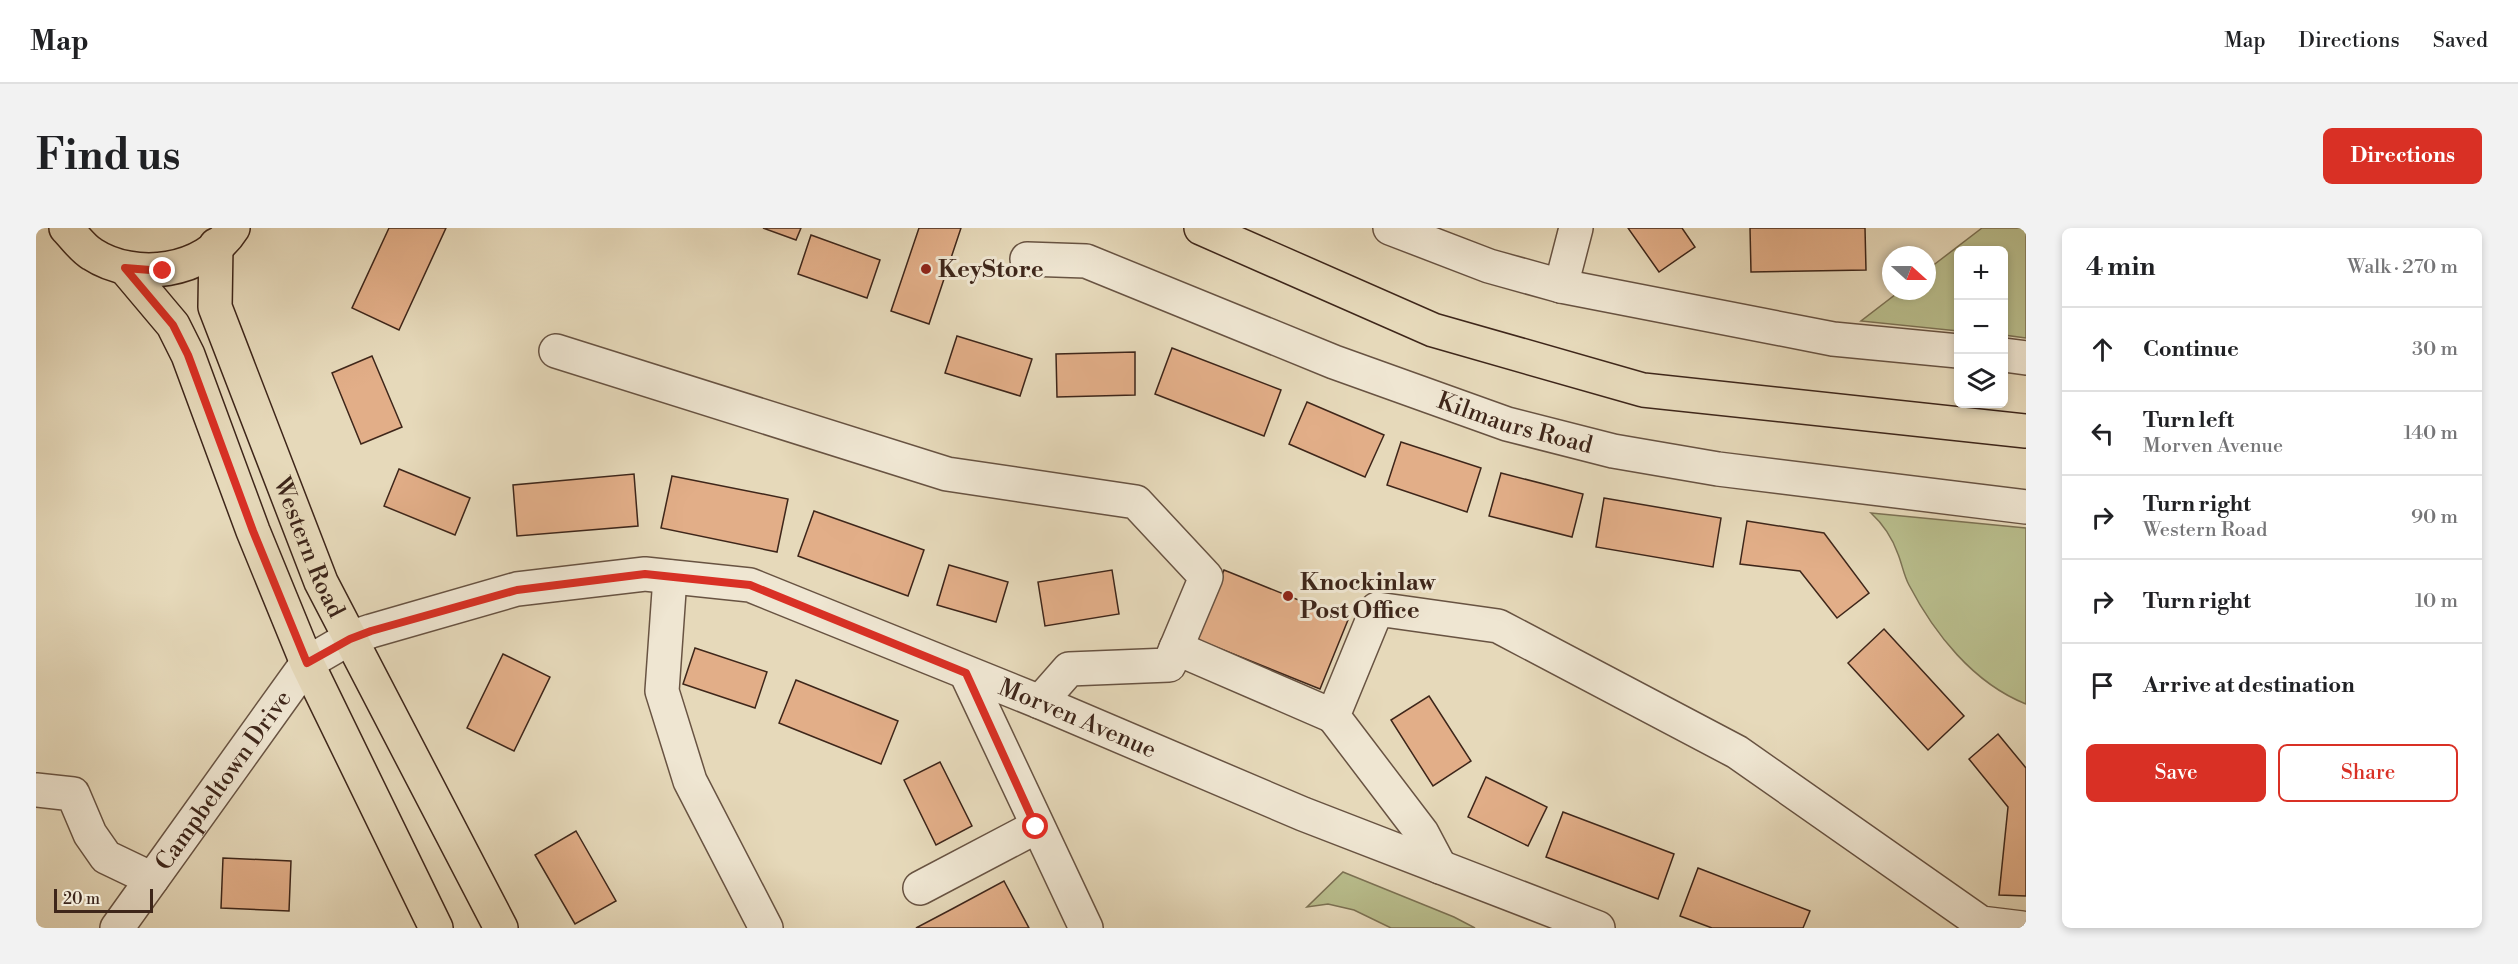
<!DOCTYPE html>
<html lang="en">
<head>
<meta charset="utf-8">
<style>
  :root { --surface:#fff; --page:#f2f2f2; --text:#202124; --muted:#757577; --line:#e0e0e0; --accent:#d93025 }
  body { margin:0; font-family:"Libre Bodoni",serif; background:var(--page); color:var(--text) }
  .controls { position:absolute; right:18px; top:18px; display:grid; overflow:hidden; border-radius:9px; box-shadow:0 3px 9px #0003 }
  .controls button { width:54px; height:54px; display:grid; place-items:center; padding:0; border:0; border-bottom:2px solid var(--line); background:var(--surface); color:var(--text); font:30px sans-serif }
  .compass { position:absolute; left:1846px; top:18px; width:54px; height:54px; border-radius:50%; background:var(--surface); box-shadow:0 3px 9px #0003; rotate:111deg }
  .scale { position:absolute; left:18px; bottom:15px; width:99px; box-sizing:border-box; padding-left:6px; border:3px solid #3e261a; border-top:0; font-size:16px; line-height:21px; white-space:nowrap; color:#3e261a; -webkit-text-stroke:4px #efe6d2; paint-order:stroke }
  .stop { position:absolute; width:18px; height:18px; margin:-14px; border:4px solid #d93025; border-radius:50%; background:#fff }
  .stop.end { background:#d93025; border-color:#fff; box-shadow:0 2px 6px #0008 }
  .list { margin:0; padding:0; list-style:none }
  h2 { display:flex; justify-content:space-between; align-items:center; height:78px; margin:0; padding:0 24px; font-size:26px }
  h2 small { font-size:20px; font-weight:400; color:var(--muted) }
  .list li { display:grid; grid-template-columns:39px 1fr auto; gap:18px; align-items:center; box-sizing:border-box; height:84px; padding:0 24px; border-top:2px solid var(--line) }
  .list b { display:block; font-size:22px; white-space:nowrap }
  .list p { margin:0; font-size:20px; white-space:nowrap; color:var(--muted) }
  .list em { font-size:20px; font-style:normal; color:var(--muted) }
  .actions { display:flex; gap:12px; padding:18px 24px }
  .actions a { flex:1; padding:14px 0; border:2px solid var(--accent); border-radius:9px; text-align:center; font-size:21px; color:var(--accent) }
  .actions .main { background:var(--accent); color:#fff }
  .icon { flex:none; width:33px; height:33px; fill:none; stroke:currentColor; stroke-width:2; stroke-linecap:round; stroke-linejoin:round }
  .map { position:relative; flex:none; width:1990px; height:700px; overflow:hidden; border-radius:9px }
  header { display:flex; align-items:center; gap:36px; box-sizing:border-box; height:84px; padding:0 30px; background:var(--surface); border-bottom:2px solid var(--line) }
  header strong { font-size:28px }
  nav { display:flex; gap:33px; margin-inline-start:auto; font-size:21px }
  .intro { display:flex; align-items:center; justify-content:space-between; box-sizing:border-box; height:144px; padding:0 36px }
  h1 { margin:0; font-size:42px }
  .button { padding:15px 27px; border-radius:9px; background:var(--accent); color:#fff; font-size:21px; font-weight:700 }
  main { display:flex; gap:36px; padding:0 36px }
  aside { flex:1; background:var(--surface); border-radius:9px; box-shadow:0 3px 9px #0003 }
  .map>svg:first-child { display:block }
</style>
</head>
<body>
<header>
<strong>Map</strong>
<nav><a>Map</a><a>Directions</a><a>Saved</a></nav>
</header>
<div class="intro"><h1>Find us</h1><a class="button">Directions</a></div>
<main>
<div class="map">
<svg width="1990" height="700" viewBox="0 0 1990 700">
  <rect width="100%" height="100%" fill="#e6d9ba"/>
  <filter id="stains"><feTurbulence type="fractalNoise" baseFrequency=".00333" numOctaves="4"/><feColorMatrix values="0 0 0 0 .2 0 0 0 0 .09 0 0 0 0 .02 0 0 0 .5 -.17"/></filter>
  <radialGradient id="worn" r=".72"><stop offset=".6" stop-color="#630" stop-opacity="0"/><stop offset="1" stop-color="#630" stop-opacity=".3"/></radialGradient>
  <g fill="#b9be8d" stroke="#7c7254" stroke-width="1.5">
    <polygon points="1946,0 1990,0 1990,110 1968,107 1968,22 1922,22 1922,103 1825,93 1864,63 1891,63 1891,42"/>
    <path d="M1835,285L1990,300V476C1937,455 1898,405 1873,357C1868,348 1866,336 1862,326C1856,309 1848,297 1835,285Z"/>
    <polygon points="1307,644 1418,689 1439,700 1355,700 1318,682 1292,676 1271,679"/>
  </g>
  <g fill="#e2ae88" stroke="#3e261a" stroke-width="1.5">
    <polygon points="353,0 410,0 363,102 316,80"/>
    <polygon points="727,0 765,0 760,12"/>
    <polygon points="883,0 925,0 893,96 855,83"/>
    <polygon points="1592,0 1646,0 1659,19 1623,44"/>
    <polygon points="1714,0 1829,0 1830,42 1715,44"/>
    <polygon points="775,7 844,32 831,70 762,46"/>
    <polygon points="921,108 996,131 984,168 909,145"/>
    <polygon points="1136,120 1245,162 1228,208 1119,166"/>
    <polygon points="1099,124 1099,167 1021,169 1020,126"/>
    <polygon points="336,128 366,199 325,216 296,145"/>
    <polygon points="1271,174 1348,207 1329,249 1253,216"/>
    <polygon points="1365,214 1445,240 1431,284 1351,257"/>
    <polygon points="363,241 434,270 419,307 348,278"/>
    <polygon points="1465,245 1547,266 1536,309 1453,288"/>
    <polygon points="598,246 602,298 481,308 477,257"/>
    <polygon points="636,248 752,271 741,324 625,300"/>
    <polygon points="1568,270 1685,290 1677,339 1560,319"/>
    <polygon points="778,283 888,322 872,368 762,328"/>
    <polygon points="1711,293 1788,305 1833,365 1801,390 1764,343 1704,336"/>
    <polygon points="913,337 972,354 960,394 901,377"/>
    <polygon points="1076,342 1083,386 1009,398 1002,354"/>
    <polygon points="1188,342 1312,392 1284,461 1160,411"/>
    <polygon points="1848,401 1928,488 1892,522 1812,435"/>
    <polygon points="659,420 731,444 719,480 647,456"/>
    <polygon points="467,426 514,449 478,523 431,500"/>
    <polygon points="760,452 862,493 845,536 743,495"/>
    <polygon points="1393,468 1435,533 1397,558 1355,492"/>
    <polygon points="1962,506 1990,540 1990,668 1963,667 1972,579 1933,531"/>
    <polygon points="904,534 936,598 900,617 868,552"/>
    <polygon points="1450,549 1511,579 1492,618 1432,589"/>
    <polygon points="1527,584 1638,626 1622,671 1510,629"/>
    <polygon points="540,603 580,673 539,696 499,627"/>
    <polygon points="187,630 255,633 253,683 185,680"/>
    <polygon points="1662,640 1774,683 1767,700 1676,700 1644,688"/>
    <polygon points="968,653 993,700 880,700 916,681"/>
  </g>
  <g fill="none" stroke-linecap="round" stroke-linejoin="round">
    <defs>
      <g id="minor">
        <polyline points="1354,0 1453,38 1525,58 1797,111 1922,123"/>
        <path id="s1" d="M991,31L1050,33L1298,134L1471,196L1577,223L1682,241L1990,279"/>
        <polyline points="1525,58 1540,0"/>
        <polyline points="520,123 911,246 1100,274 1170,349 1133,437 1033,441 1004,474"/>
        <polyline points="1968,127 1990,130"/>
        <polyline points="634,349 626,463 654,553 730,700"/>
        <polyline points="1140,420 1297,488"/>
        <polyline points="930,445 1050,700"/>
        <polyline points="0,562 37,566 54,606 70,629 116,651"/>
        <polyline points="1404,639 1386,605 1297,488 1341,381 1462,398 1701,524 1945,695 1986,700"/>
        <polyline points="884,660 1000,599"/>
        <path id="s2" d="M81,700L271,435L314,410L335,403L481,361L609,346L714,357L1004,474L1267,586L1562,700"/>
      </g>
      <g id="major">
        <path d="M30,0C38,8 46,20 56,26C99,54 169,45 197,0"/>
        <polyline points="1165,0 1397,102 1607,162 1990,203"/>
        <path id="s3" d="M180,17L179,79L285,354L465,700"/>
        <polyline points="89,40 137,97 152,127 217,303 271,435 400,700"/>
      </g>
    </defs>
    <use href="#minor" stroke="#685342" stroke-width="36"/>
    <use href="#major" stroke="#3e261a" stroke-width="36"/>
    <use href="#minor" stroke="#efe6d2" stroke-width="33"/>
    <use href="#major" stroke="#e6d9ba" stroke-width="33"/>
  </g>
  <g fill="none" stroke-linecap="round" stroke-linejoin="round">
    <polyline stroke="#d93025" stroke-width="8" points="127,43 89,40 137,97 152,127 217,303 271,435 314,411 335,403 481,362 609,346 714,357 930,445 1000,599"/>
  </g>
  <g fill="#8f2418" stroke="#efe6d2" stroke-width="2">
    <circle cx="890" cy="41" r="6"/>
    <circle cx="1252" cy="368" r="6"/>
  </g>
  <g text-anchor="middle" stroke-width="6" stroke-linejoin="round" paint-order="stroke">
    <g font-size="24" font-weight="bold" fill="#3e261a" stroke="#efe6d2" text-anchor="start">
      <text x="902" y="49">KeyStore</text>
      <text x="1264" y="362">Knockinlaw<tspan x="1264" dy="28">Post Office</tspan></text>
    </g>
    <g font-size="24" fill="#3e261a" stroke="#efe6d2">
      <text dy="8" stroke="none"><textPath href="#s1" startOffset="518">Kilmaurs Road</textPath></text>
      <text dy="8" stroke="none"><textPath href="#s3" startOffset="320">Western Road</textPath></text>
      <text dy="8" stroke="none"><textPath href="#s2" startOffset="1138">Morven Avenue</textPath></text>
      <text dy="8" stroke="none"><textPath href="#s2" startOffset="182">Campbeltown Drive</textPath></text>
    </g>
  </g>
  <rect width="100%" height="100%" filter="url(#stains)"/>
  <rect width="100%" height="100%" fill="url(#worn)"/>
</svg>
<div class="controls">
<button>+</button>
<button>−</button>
<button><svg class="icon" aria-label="layers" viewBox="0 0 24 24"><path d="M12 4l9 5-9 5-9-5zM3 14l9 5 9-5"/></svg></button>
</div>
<svg class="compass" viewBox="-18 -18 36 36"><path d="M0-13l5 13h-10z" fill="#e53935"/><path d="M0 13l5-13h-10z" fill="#757577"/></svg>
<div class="scale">20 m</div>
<div class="stop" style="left:1000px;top:599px"></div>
<div class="stop end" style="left:127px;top:43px"></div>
</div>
<aside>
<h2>4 min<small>Walk · 270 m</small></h2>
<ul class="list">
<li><svg class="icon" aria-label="ahead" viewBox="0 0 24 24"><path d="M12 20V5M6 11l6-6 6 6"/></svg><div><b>Continue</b></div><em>30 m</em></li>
<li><svg class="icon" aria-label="left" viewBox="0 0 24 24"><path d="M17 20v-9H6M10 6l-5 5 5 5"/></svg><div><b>Turn left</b><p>Morven Avenue</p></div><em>140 m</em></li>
<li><svg class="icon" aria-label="right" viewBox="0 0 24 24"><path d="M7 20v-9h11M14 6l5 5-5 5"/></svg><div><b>Turn right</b><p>Western Road</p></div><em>90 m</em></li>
<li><svg class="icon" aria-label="right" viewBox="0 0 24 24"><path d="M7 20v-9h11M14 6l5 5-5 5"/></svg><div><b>Turn right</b></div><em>10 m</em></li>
<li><svg class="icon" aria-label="arrive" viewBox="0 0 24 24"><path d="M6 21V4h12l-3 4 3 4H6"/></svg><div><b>Arrive at destination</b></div></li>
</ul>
<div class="actions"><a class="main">Save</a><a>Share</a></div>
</aside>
</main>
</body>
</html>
